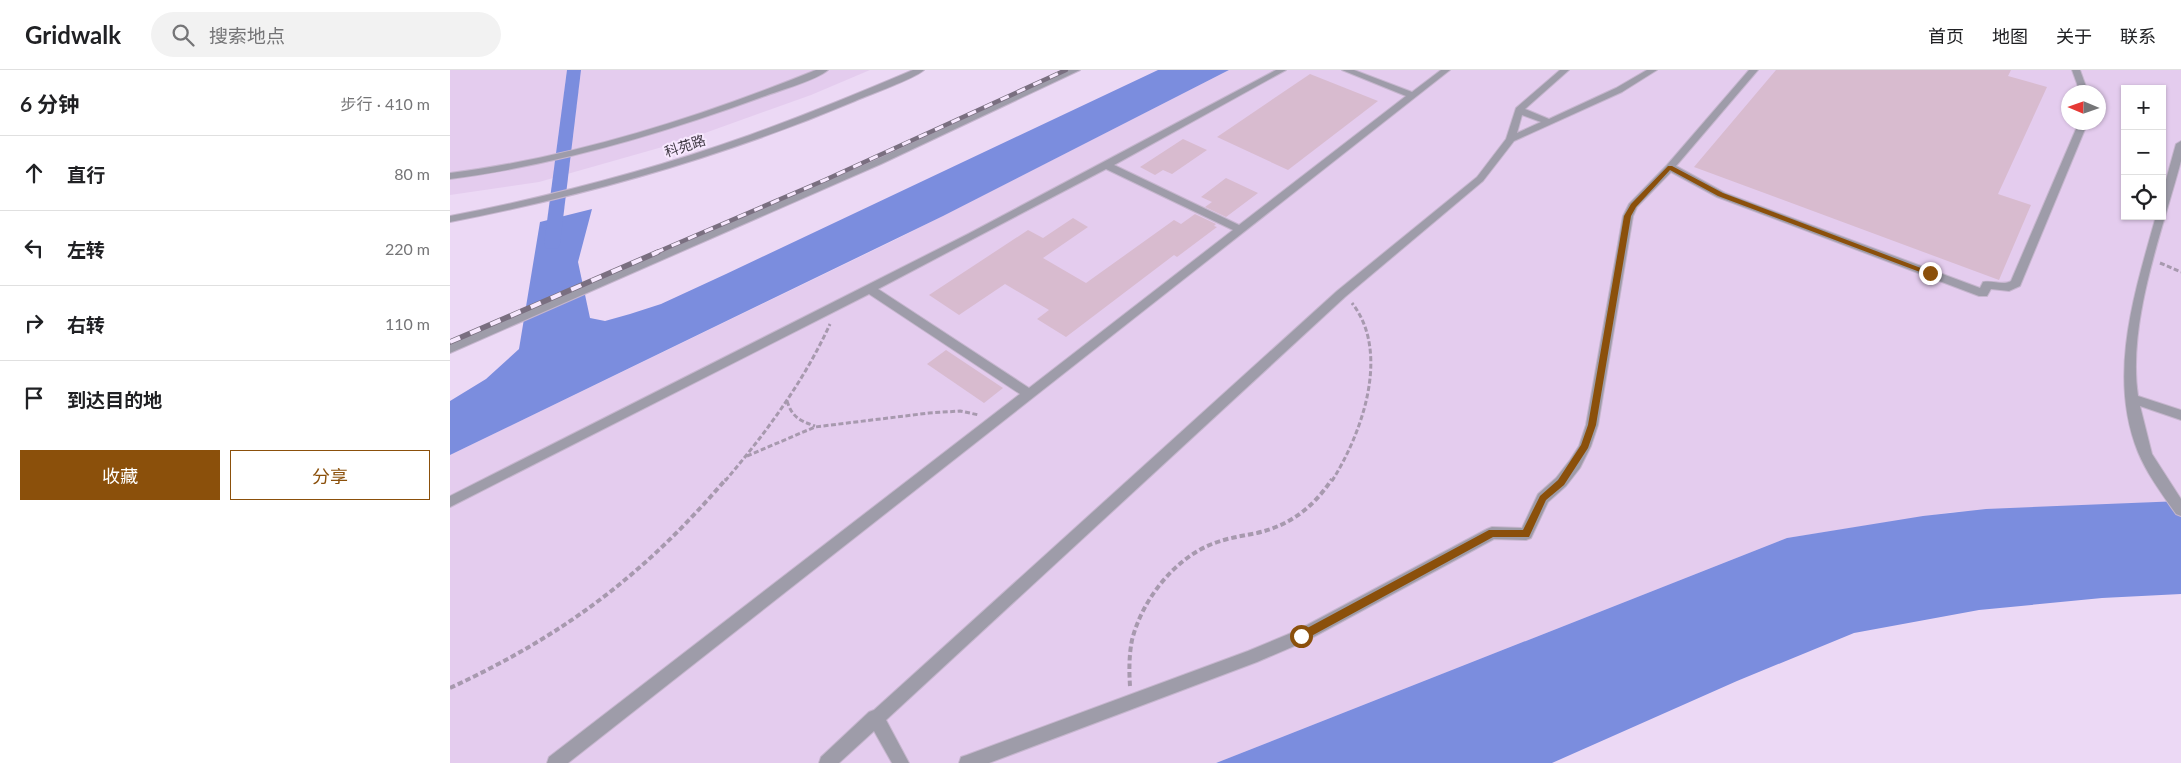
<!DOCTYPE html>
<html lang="zh">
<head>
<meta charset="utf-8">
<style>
  :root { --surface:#fff; --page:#f2f2f2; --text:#202124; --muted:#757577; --line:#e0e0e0; --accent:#8b500b }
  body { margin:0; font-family:Lato,"Noto Sans SC",sans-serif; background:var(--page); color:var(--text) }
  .controls { position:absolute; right:15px; top:15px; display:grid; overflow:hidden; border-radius:0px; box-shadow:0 1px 4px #0004 }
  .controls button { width:45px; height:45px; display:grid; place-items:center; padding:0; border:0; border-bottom:1px solid var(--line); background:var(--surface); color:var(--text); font:25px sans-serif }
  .compass { position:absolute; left:1611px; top:15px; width:45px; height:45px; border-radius:50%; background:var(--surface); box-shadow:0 1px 4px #0004; rotate:272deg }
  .stop { position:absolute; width:15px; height:15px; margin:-11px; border:4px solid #8b500b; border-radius:50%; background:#fff }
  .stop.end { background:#8b500b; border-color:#fff; box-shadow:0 1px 5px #0008 }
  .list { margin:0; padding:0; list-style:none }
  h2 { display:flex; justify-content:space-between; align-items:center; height:65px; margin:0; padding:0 20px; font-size:21px }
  h2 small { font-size:16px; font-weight:400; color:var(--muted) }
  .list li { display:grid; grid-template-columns:32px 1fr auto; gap:15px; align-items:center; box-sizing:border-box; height:75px; padding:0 20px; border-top:1px solid var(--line) }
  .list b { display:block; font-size:19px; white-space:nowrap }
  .list em { font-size:16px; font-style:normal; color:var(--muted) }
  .actions { display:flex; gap:10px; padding:15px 20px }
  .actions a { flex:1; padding:11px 0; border:1px solid var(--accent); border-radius:0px; text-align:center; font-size:18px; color:var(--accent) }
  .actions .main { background:var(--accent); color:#fff }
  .icon { flex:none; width:28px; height:28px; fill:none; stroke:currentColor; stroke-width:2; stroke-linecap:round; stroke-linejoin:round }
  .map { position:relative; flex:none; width:1731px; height:693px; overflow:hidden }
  header { display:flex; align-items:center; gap:30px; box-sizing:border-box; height:70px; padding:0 25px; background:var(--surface); border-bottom:1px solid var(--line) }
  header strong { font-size:24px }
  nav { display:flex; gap:28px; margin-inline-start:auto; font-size:18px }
  .search { width:350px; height:45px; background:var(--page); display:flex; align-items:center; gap:12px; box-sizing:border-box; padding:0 18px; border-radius:28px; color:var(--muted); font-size:19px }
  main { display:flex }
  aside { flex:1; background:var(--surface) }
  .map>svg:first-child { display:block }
</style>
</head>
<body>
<header>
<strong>Gridwalk</strong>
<div class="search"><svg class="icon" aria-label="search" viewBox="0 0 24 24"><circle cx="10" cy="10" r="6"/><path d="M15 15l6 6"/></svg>搜索地点</div>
<nav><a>首页</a><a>地图</a><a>关于</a><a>联系</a></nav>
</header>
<main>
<aside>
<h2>6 分钟<small>步行 · 410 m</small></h2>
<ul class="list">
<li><svg class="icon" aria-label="ahead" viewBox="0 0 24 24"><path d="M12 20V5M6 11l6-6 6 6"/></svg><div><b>直行</b></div><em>80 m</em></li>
<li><svg class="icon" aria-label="left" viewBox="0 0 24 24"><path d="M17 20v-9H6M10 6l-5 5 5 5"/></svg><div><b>左转</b></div><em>220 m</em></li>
<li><svg class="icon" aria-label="right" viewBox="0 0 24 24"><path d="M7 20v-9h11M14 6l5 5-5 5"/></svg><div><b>右转</b></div><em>110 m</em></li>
<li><svg class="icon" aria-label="arrive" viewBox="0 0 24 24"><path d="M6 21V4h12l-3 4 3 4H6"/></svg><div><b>到达目的地</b></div></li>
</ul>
<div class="actions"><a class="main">收藏</a><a>分享</a></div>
</aside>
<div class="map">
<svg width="1731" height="693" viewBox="0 0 1731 693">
  <rect width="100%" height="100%" fill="#ecd9f5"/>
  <g fill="#e4ccee" fill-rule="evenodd">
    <polygon points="0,0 420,0 361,25 230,72 89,112 0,125"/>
    <path d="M779,0H1731V431L1503,442L1337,468L766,693H0V385L447,169ZM1675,19H1712V146H1675ZM1618,22H1648V52H1618Z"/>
  </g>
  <g fill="#7b8dde">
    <polygon points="708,0 779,0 493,146 0,385 0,331 36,309 69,279 90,152 142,139 128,192 140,248 155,251 180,244 211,234 276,204"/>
    <polygon points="1731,431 1731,524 1652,528 1529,540 1404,563 1287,611 1102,693 766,693 1337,468 1473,446 1536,439"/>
  </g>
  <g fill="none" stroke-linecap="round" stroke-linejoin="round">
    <polygon fill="#7b8dde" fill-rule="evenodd" points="117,0 131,0 110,174 108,178 102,179 96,178 94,174"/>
  </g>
  <g fill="#d8bbcf">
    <polygon points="1326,0 1561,0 1558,6 1597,17 1548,124 1581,135 1549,210 1244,97"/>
    <polygon points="860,4 928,31 838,100 767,67"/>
    <polygon points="733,69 757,80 722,104 713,100 705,105 690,97"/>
    <polygon points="776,108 808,123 776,147 755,137 762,132 751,127"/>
    <polygon points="745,144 766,154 764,156 767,157 727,187 724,185 616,267 587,249 599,240 555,214 509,245 479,225 578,160 593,168 623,148 638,157 593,188 636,213 724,150 731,154"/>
    <polygon points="496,280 553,318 534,333 477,294"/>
  </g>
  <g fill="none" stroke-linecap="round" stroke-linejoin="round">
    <defs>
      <g id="minor">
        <path d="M366,0H378C367,10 331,20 315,26C214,63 108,95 0,109V103C126,87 249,47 366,0Z"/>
        <path d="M463,0H474C464,9 421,24 405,31C275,86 139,125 0,152V146C102,126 202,100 300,65C355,45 409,23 463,0Z"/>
        <polygon points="619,0 630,0 431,94 0,283 0,274 425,90"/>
        <path d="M826,0H836L664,95L789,155L956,26L892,0H904L962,22L991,0H1000L118,693H97L99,687L570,324L419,224L0,437V426L518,164ZM656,99L783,160L579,318L428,219Z"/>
        <path d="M1110,0H1119L1075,39L1099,49L1166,18L1197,0H1207L1172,22L1064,71L1033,111L895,227L436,650L459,693H442L424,661L389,693H369L371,687L419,642L424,640L887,221L1027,107L1056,69L1066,38ZM1072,45L1091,52L1067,63Z"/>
        <path d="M1299,0H1308L1226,96L1275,123L1530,218L1533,212C1543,210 1553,216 1561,211L1629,52H1638L1570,216L1559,221L1541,219L1537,226H1529L1267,127L1221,102L1187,137L1183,146L1148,355L1141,376L1130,398L1116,416L1098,432L1081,468L1076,470L1044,469L856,571L807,592L539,693H509L511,687L517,685L798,581L846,561L1037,459L1042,457L1072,458L1088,424L1106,408L1120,390L1129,376L1136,355L1173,146L1179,134L1217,95Z"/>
        <polygon points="1622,0 1630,0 1638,22 1630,22"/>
        <path d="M1731,71V91C1712,162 1677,253 1688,326L1731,340V350L1690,336L1702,384L1731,429V446L1726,444C1712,424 1697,404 1688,382C1657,305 1685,222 1706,146H1712V124L1726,74Z"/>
      </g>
    </defs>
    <use href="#minor" stroke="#c6b6ce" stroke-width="2"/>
    <g stroke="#a799ae" stroke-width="3" stroke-dasharray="5 2.5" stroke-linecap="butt">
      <polyline points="1710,193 1731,202"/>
      <path d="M337,331C342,347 350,351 365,356"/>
      <polyline points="297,386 365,357 479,343 510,341 529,345"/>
      <path d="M275,411C316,363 354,311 380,254"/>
      <path d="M882,411C912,363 941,283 902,233"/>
    </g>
    <g stroke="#a799ae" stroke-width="4" stroke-dasharray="5.5 3" stroke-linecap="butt">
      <path d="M680,616C679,601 679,585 682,570C692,530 724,489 762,474C777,468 792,466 807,463C840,455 863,438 882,409"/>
      <path d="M0,618C114,565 194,505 276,409"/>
    </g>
    <use href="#minor" fill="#9e9ca9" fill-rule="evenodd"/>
    <defs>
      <polyline id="rail-far1" points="205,183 375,110 616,0"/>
      <polyline id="rail" points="0,272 208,182"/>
    </defs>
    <use href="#rail-far1" stroke="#7a6f80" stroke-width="4.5"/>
    <use href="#rail" stroke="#7a6f80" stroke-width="5.5"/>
    <use href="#rail-far1" stroke="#f7e8fe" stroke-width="3" stroke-dasharray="9" stroke-linecap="butt"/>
    <use href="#rail" stroke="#f7e8fe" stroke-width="4" stroke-dasharray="11" stroke-linecap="butt"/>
  </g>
  <polygon fill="#8b500b" points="1218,96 1222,96 1273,123 1484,203 1478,205 1268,126 1220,100 1186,137 1181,146 1146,355 1138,378 1114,415 1096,430 1079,467 1043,467 854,570 848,570 848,563 1039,460 1073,460 1090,426 1108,410 1131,375 1138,355 1174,146 1181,134"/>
  <g text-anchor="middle" stroke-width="4" stroke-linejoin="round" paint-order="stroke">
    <g font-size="14" fill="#3f3843" stroke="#f7e8fe">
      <text transform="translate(235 76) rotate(-18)" y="5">科苑路</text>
    </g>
  </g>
</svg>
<div class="controls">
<button>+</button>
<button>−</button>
<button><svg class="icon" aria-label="locate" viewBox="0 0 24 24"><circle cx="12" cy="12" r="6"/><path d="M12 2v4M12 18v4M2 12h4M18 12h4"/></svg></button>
</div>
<svg class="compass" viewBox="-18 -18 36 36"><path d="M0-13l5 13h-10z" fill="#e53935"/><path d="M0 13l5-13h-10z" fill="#757577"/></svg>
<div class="stop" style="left:851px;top:566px"></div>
<div class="stop end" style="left:1480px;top:203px"></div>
</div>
</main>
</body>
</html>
